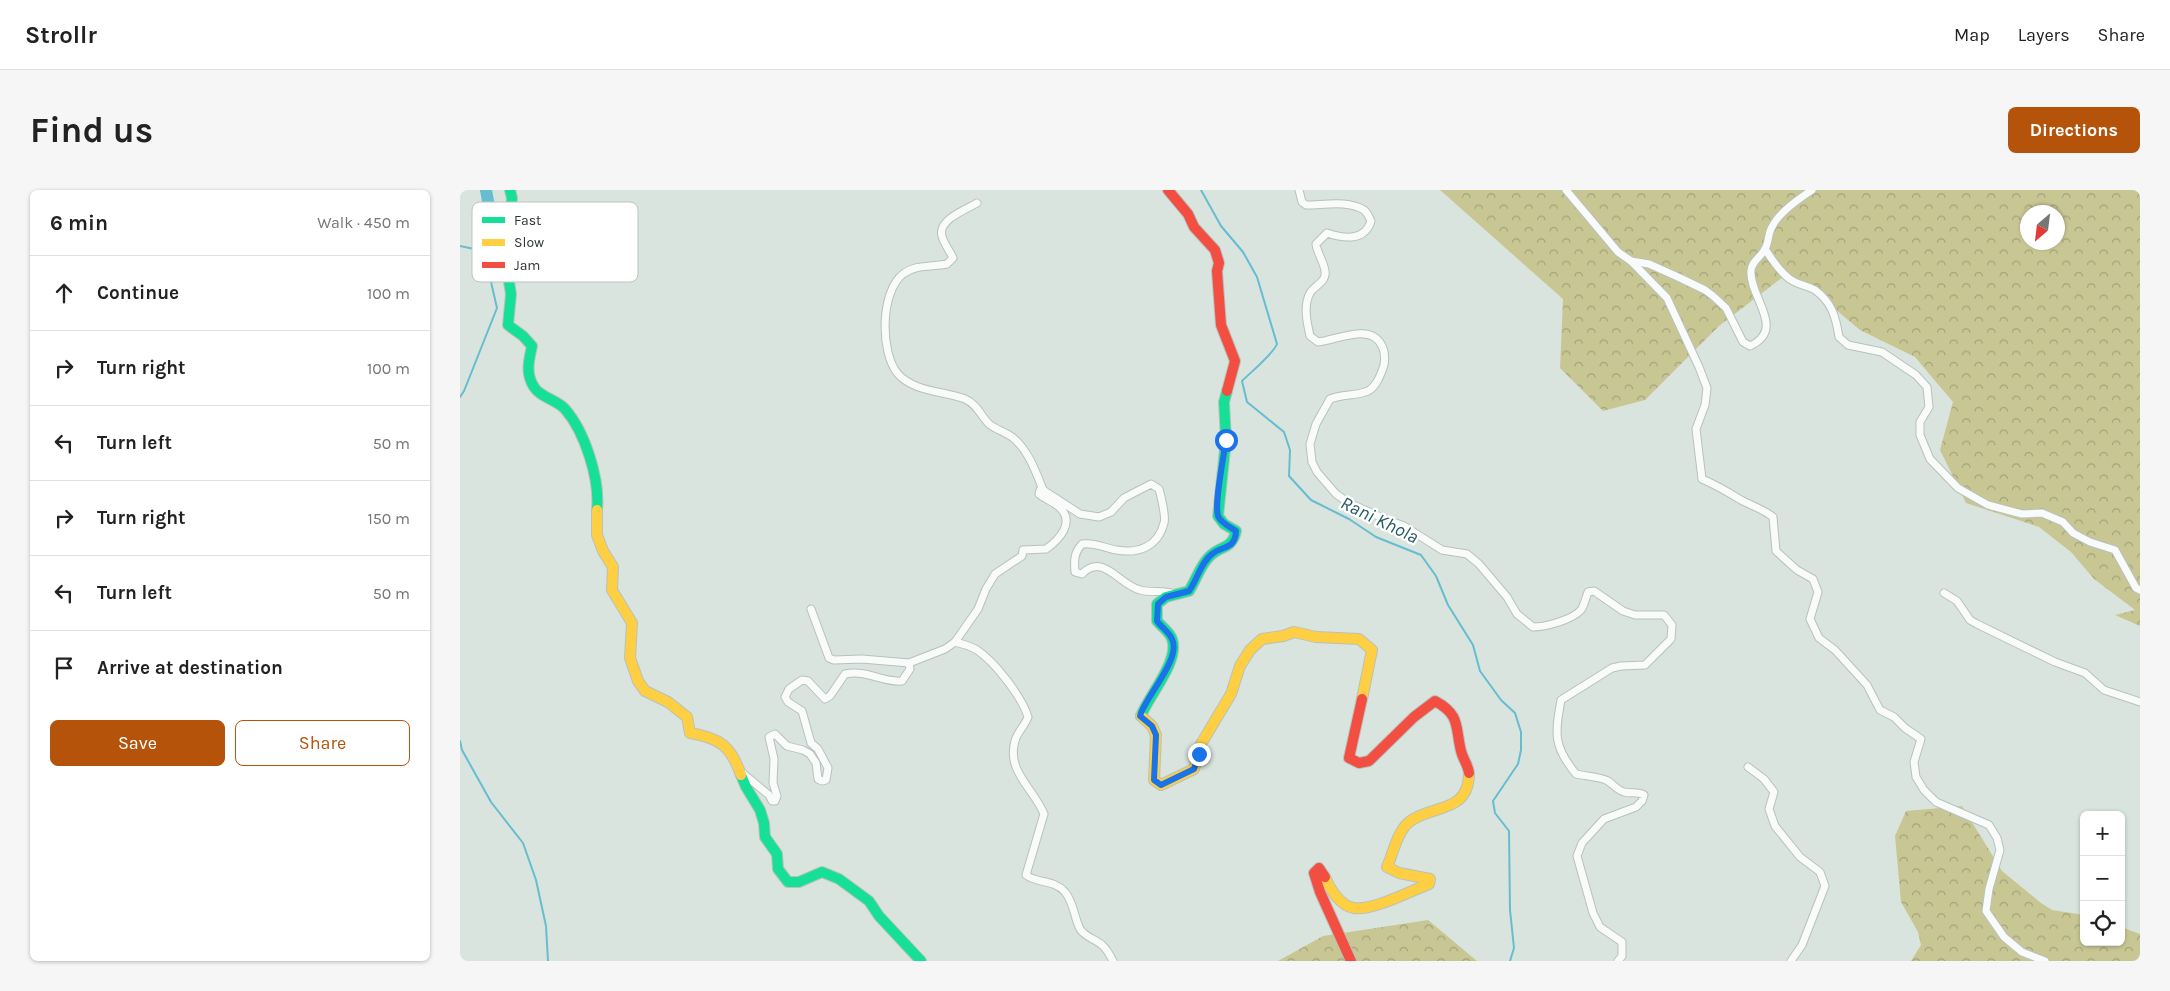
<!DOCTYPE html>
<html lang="en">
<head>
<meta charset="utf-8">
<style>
  :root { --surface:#fff; --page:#f6f6f6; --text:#222; --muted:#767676; --line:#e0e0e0; --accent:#b45309 }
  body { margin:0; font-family:Karla,sans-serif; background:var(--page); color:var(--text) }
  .controls { position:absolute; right:15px; bottom:15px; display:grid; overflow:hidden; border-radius:8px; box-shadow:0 1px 4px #0004 }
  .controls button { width:45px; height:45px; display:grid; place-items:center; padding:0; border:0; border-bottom:1px solid var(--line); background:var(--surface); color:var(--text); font:25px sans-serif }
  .compass { position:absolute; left:1560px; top:15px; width:45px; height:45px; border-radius:50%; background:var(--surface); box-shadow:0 1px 4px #0004; rotate:208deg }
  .stop { position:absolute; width:15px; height:15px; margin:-11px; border:4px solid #1a73e8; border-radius:50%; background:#fff }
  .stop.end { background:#1a73e8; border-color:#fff; box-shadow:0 1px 5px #0008 }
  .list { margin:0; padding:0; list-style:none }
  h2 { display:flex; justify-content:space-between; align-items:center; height:65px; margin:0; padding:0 20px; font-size:21px }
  h2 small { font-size:16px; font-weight:400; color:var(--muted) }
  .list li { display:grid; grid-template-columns:32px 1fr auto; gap:15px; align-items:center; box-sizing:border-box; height:75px; padding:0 20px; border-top:1px solid var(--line) }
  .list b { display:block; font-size:19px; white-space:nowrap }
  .list em { font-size:16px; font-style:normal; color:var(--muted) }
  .actions { display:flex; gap:10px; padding:15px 20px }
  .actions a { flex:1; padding:11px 0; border:1px solid var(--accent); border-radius:8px; text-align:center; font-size:18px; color:var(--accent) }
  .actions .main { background:var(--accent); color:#fff }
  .icon { flex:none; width:28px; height:28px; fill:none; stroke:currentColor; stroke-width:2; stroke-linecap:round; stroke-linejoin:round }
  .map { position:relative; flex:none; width:1680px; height:771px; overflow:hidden; border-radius:8px }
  header { display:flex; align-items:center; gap:30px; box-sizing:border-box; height:70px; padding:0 25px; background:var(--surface); border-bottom:1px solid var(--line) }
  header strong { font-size:24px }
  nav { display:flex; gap:28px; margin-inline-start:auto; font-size:18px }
  .intro { display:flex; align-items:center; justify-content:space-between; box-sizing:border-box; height:120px; padding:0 30px }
  h1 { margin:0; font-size:35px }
  .button { padding:12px 22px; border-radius:8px; background:var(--accent); color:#fff; font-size:18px; font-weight:700 }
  main { display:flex; gap:30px; padding:0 30px }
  aside { flex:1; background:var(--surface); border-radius:8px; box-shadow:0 1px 4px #0004 }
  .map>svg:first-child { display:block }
</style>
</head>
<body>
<header>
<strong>Strollr</strong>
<nav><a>Map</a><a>Layers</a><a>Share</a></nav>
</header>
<div class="intro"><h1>Find us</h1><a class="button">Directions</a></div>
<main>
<aside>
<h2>6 min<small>Walk · 450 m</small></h2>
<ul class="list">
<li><svg class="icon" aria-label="ahead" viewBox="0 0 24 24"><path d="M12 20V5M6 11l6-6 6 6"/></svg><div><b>Continue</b></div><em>100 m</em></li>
<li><svg class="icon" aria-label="right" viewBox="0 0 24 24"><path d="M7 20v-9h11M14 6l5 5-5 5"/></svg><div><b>Turn right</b></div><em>100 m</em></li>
<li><svg class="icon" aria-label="left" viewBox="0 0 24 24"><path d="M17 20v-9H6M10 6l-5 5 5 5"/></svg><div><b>Turn left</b></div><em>50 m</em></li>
<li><svg class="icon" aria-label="right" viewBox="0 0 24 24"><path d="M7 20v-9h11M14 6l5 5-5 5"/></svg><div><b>Turn right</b></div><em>150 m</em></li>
<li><svg class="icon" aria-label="left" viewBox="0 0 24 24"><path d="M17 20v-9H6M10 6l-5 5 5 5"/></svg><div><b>Turn left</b></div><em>50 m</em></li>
<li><svg class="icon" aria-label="arrive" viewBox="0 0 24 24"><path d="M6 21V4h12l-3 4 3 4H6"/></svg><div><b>Arrive at destination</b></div></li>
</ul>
<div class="actions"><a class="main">Save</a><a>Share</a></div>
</aside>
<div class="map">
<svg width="1680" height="771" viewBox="0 0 1680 771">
  <defs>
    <pattern id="forest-crowns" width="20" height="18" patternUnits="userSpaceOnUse" patternTransform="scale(1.25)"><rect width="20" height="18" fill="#c8c794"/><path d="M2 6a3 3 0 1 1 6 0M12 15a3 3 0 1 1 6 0" fill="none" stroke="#a3a279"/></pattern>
  </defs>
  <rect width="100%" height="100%" fill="#d9e4de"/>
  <g fill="url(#forest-crowns)" fill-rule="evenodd">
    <path d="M980,0H1680V436L1655,425L1675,420L1634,389L1611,362L1579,337L1506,313L1480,260L1493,212L1455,167L1400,140L1369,114L1327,84L1259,136L1185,210L1143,221L1100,178L1103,109ZM1568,22H1598V52H1568Z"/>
    <polygon points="1502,616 1542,681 1581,713 1592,720 1624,725 1624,752 1661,752 1661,737 1680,744 1680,771 1451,771 1461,755 1458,742 1441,712 1435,646 1446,621"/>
    <polygon points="968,730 1017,771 818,771 863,746"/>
  </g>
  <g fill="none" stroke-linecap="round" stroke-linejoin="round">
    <g stroke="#66bdd0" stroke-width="2">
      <path d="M741,0L761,36L783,62L797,87L817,154C813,164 791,182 782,191L787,212L824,242L830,260L829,286L851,310L889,329L916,347L961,365L976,386L988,415L1013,455L1020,481L1041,510L1055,523L1061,542V560L1058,574L1033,611L1035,623L1049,641L1050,720L1054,758L1050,771"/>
      <polyline points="0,56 19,60 28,79 37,118 4,201 0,207"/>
      <polyline points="0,551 2,560 31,612 63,653 76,690 86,736 88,771"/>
    </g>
    <polyline stroke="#66bdd0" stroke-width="12" points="19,60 34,45 26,0"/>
    <defs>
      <g id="street">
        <path d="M839,0L842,12L846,15C864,15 888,10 904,20C907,22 909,27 911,31C905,51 885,49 867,43L856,54C857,63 864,72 865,81C867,92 855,95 850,103C843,116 847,132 850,146L858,152C877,150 911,132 922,156C925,162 925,169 924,175C921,184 917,196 908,201C897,206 882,204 870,209L856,234L850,254L852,272L857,282L876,304L889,313L925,329L944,336L982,360L1007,364L1019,374L1047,407L1057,424L1073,437C1085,437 1112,430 1121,420C1124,416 1126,407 1128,402L1134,401L1163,421L1175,425H1204L1212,435L1211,449L1185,475L1161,476L1152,478L1101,510C1095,544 1093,556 1116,584C1124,586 1142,587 1148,591C1154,595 1157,600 1164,602C1172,604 1177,601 1184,605L1182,611L1176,617L1144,629L1122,653L1117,666L1133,723L1140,737L1162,752V766L1158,771"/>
        <path d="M1106,0L1158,62L1171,71L1189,74L1218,87L1245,100L1253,106L1266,118L1283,152L1290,156C1327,139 1289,107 1291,81C1291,72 1301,67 1305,59C1309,52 1308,43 1312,37C1319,22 1339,9 1352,0"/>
        <path d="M517,13C507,19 477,30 482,46C484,54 490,61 493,68L487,74C472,77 456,74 443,84C420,102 420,163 438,184C454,202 484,201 505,209C517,214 521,226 529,234C535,239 545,242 552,247C568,259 576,282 583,300"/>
        <path d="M1305,59C1312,70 1322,85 1333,91C1340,95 1348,96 1355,100C1372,112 1376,128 1379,147L1388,155L1422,162L1456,185L1467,197L1469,217L1460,232V245L1470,269L1498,298L1528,315L1562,324L1582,323L1603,332L1613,343L1630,352L1655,360L1676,398L1680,400"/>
        <path d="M1171,71L1207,108L1239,177L1247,198L1245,215L1236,239L1242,289C1256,295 1268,302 1281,310C1292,316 1303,319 1313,327L1316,361L1337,380L1353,389L1358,402L1350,429L1359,448L1375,460L1407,495L1420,520L1434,527L1445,538L1461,549L1454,572L1456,587L1464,600L1476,612L1529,635L1537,648L1540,660L1529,699L1526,721L1544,747L1562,762L1585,771"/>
        <polyline points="1484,403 1497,411 1510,430 1517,434 1595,472 1625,483 1644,500 1680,512"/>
        <path d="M351,419L369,468L374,470L402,469L449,473L485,459L495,452L518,419L526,399L535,384L562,366L563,360L586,359C599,350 616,332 599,317C594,312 585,309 579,304L580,300H583L620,324L639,327L651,322L664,308L691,294L699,299C701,306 706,327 704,333C698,357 678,364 656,360C644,358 635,352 622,354C614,363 614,370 615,382L622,384C643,362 659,395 680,400C691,403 703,400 715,404"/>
        <path d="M495,452C503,454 511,456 517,460C535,472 562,507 568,527C565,536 557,542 555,551C546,581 574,599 584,624L566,685C578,694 593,689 605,702C614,713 614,727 620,739C625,747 635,749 642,755C647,759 650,765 653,771"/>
        <polyline points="1288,577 1304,589 1314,602 1309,619 1315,636 1340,667 1360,682 1365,696 1342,755 1331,771"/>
        <path d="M280,581L309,605L312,611H315L317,606L313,593L314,569L309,547L315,544L327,556L343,560L350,564L356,573L358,589L362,591L366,590L368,578L358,559L351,553L342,521L328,512L325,507L329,499L342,490L348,491L365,509L370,506L385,484C406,479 423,493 442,491L450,479L449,473"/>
      </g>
      <g id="fast">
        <path d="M50,0L52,8L50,29L55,41L56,57L49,92L51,104L48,135L63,146L72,156C69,170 65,183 74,197C80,207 97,210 105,219C125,242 140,289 137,320"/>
        <path d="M681,526C689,505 720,471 712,449C710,442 702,437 697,431V414L706,407L729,401C736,390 740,376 749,367C760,355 772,360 776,341L764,334L758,326L766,250L764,212L767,201"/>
        <polyline points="281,585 286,597 300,620 304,633 305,647 317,664 318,679 328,692 339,692 362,682 379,689 409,711 419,726 461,771"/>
      </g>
      <g id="slow">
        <path d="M137,320V345L143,361L153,377L152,400L172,433L170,468L178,491L185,501L208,512L227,527L230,543C260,548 271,556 281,585"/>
        <polyline points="681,526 692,536 696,545 694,590 701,595 734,579 741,554 771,504 780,476 790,460 802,449 823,446 834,442 856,447 899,449 912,460 902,509"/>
        <path d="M865,687C870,699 880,716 894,718C913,721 950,701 969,694L970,689L939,683L927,677C933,664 937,642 949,632C972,614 1009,624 1009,583"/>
      </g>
      <g id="jam">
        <polyline points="708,0 728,24 734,37 755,60 759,73 757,81 761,135 775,171 767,201"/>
        <path d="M902,509L889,568L899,573L909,571L954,527L975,511C1001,525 995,537 1001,561C1003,569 1008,575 1009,583"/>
        <polyline points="865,687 859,678 854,683 860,702 891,771"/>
      </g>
    </defs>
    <use href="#street" stroke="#b9c1bc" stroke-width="9"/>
    <use href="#fast" stroke="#b9c1bc" stroke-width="12"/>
    <use href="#slow" stroke="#b9c1bc" stroke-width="12"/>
    <use href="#jam" stroke="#b9c1bc" stroke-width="12"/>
    <use href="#street" stroke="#f9fbfa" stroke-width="7"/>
    <use href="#fast" stroke="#16e098" stroke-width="10"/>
    <use href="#slow" stroke="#ffcf43" stroke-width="10"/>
    <use href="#jam" stroke="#f24e42" stroke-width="10"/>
  </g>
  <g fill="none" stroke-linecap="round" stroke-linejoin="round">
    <path stroke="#1a73e8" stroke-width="6" d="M739,564L734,579L701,595L694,590L696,545L692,536L680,526C685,507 722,469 712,449C709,442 701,437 697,431L698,414L706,407L729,401C737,390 741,372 752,364C763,355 775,360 776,341C770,337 761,333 758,326C754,313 764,266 766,250"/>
  </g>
  <g text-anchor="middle" stroke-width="4.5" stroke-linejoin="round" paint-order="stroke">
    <g font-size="19" font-style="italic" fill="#275865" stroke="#fff">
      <text transform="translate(920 329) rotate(26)" y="7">Rani Khola</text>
    </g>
  </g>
  <rect x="12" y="12" width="166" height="80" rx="8" fill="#fff" stroke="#c0c2c1" stroke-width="1"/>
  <rect x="22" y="27" width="23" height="6" fill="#16e098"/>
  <rect x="22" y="49" width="23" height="7" fill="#ffcf43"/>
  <rect x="22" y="72" width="23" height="6" fill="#f24e42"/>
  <g font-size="14" fill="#2d3530">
    <text x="54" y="35">Fast</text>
    <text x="54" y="57">Slow</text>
    <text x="54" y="80">Jam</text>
  </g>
</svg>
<div class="controls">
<button>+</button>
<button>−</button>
<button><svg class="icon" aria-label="locate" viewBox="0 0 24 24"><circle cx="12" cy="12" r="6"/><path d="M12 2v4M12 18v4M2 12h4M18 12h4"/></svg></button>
</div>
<svg class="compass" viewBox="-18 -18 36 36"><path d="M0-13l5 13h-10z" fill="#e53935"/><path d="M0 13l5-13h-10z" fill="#767676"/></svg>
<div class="stop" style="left:766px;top:250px"></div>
<div class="stop end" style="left:739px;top:564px"></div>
</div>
</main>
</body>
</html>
